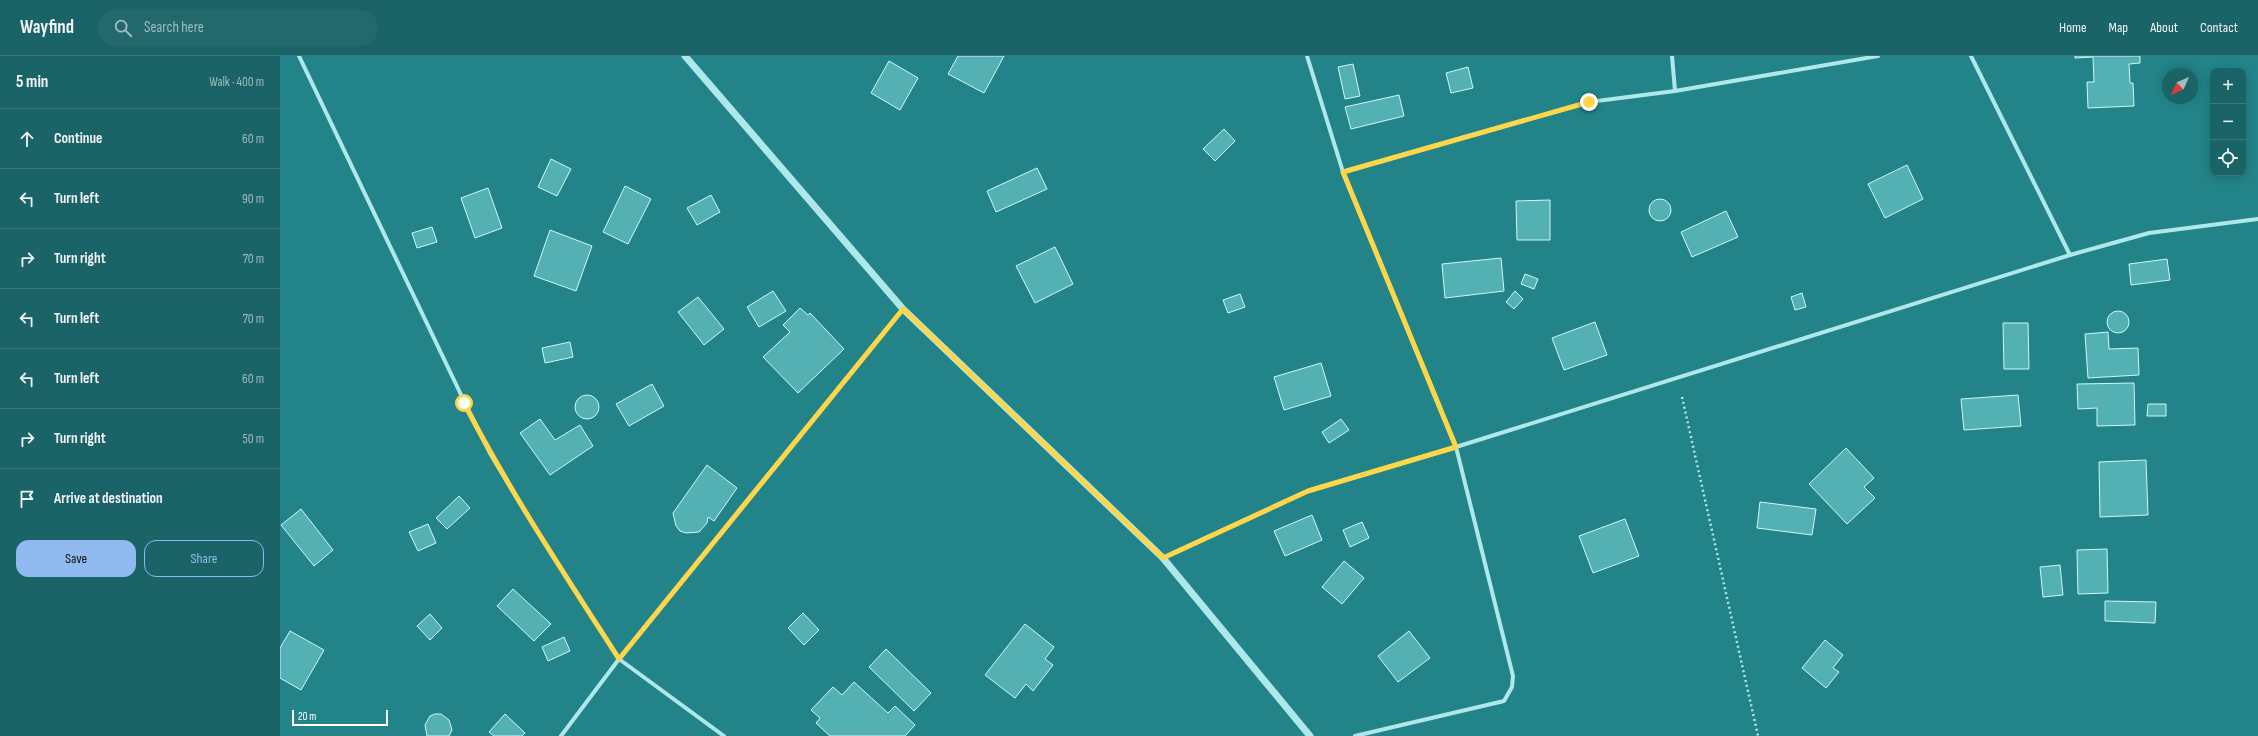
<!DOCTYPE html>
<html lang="en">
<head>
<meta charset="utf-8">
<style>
  :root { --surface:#1a6366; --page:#23696c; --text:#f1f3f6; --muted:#9fbcbf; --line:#38777a; --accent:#90b9f0 }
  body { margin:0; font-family:"Sofia Sans Condensed",sans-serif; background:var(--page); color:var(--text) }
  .controls { position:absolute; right:12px; top:12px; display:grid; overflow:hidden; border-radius:8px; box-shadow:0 2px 10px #0003 }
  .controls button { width:36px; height:36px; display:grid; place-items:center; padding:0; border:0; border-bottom:1px solid var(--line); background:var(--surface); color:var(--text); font:20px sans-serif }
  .compass { position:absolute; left:1882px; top:12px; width:36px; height:36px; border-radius:50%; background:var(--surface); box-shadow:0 2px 10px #0003; rotate:225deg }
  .scale { position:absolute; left:12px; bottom:10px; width:96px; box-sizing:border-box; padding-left:4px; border:2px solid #fff; border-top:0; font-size:11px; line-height:14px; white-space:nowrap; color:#fff; -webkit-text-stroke:3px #228488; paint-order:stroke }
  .stop { position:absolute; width:12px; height:12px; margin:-9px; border:3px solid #ffd54a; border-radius:50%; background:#fff }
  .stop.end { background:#ffd54a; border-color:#fff; box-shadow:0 1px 4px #0008 }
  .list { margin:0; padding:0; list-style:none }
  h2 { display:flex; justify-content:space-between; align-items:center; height:52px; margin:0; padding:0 16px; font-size:17px }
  h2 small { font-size:13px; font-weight:400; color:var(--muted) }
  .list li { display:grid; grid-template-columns:26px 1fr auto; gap:12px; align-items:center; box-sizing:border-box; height:60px; padding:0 16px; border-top:1px solid var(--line) }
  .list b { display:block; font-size:15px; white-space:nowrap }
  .list em { font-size:13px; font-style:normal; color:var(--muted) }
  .actions { display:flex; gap:8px; padding:12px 16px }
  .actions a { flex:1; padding:9px 0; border:1px solid var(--accent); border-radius:12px; text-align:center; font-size:14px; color:var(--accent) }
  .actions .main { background:var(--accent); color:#111 }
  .icon { flex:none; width:22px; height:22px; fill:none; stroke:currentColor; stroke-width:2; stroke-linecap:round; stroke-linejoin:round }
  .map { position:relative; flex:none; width:1978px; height:680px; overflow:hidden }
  header { display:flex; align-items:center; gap:24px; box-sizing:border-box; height:56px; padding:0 20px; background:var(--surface); border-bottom:1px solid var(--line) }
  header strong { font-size:19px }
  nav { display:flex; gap:22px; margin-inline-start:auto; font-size:14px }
  .search { width:280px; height:36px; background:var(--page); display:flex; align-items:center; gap:10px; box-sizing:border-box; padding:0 14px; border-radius:22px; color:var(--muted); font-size:15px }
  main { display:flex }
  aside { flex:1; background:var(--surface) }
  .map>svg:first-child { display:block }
</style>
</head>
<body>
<header>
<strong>Wayfind</strong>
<div class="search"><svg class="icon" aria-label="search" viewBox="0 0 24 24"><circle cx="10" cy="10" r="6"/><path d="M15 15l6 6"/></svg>Search here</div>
<nav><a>Home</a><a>Map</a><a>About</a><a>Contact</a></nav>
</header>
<main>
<aside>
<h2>5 min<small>Walk · 400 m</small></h2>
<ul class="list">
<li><svg class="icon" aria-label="ahead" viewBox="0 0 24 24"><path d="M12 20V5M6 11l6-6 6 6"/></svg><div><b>Continue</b></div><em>60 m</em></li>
<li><svg class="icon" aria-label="left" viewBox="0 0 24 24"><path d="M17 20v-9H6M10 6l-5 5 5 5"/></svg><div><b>Turn left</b></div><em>90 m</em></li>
<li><svg class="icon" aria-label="right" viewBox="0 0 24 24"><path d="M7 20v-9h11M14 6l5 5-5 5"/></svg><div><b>Turn right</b></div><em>70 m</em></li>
<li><svg class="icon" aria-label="left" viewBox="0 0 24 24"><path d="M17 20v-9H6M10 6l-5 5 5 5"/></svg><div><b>Turn left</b></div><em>70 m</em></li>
<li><svg class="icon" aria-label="left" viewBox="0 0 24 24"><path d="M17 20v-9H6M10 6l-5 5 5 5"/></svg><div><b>Turn left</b></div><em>60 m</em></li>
<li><svg class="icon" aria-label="right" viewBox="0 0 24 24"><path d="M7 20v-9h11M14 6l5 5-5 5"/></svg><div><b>Turn right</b></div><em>50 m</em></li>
<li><svg class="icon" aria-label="arrive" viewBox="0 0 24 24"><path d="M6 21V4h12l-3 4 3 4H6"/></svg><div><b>Arrive at destination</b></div></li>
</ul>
<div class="actions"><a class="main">Save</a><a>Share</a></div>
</aside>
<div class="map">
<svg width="1978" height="680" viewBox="0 0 1978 680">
  <rect width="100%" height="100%" fill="#228488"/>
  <g fill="#53b1b3" stroke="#d2f6f7">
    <polygon points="678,0 724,0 704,37 668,18"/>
    <polygon points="1795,0 1860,0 1860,7 1849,8 1850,27 1853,27 1854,50 1808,52 1807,26 1814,26 1813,1 1795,2"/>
    <polygon points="609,5 638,22 620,54 591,37"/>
    <polygon points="1073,8 1080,40 1065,43 1058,11"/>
    <polygon points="1188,11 1193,32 1171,37 1166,17"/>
    <polygon points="1119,39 1124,60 1071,73 1065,51"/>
    <polygon points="944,73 955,85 935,105 923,93"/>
    <polygon points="271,103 291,113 277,140 258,131"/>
    <polygon points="1627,109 1643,143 1605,162 1588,128"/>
    <polygon points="757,112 767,133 716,156 707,135"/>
    <polygon points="345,130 371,143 348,188 323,176"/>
    <polygon points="208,132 222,172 195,182 181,142"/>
    <polygon points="431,139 440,156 417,169 407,152"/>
    <circle cx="1380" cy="154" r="11"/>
    <polygon points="1270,144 1270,184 1237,184 1236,145"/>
    <polygon points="1446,155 1458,181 1412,201 1401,176"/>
    <polygon points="152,171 157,186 137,192 132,177"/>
    <polygon points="270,174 312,190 296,235 254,220"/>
    <polygon points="775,191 793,228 755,247 736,210"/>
    <polygon points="1221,202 1224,235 1165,242 1162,208"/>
    <polygon points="1887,203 1890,224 1851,229 1849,208"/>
    <polygon points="1245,218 1258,223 1254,233 1241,228"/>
    <polygon points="493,235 506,255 479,271 467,251"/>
    <polygon points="1235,235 1243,243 1234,253 1226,246"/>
    <polygon points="1522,237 1526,251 1515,254 1511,241"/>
    <polygon points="960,238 965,251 948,257 943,244"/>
    <polygon points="418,241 444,273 424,289 398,256"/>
    <polygon points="520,252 528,259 530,257 564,293 518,337 483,301 510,276 503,269"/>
    <circle cx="1838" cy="266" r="11"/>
    <polygon points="1315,266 1327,299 1284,314 1272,282"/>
    <polygon points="1723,267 1748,267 1749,313 1724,313"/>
    <polygon points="1828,276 1829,293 1858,292 1859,319 1808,322 1805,278"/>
    <polygon points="290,286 293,301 265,307 262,292"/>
    <polygon points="1041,307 1051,340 1004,354 994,321"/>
    <polygon points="1854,327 1855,369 1817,370 1817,352 1798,353 1797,328"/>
    <polygon points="372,328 384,350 349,370 336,348"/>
    <circle cx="307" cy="351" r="12"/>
    <polygon points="1738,339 1741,370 1684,374 1681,343"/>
    <polygon points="1868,348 1886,348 1886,360 1867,360"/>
    <polygon points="260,363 275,384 300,369 313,390 270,419 240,377"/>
    <polygon points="1061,363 1069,374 1049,387 1042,376"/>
    <polygon points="1566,392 1594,422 1584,431 1595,442 1567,468 1529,428"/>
    <polygon points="1866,404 1868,459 1820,461 1819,406"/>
    <polygon points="427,409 457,432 434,465 428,461 427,467 419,476 406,477 400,475 396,470 393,457"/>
    <polygon points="179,440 190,452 167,473 156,462"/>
    <polygon points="1480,446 1536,453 1532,479 1477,472"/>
    <polygon points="21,453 53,494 34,510 1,469"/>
    <polygon points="1032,459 1042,484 1005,500 994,475"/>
    <polygon points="1345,463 1359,500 1313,517 1299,480"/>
    <polygon points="1082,466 1089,482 1070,491 1063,474"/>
    <polygon points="148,468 156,487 138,495 129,476"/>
    <polygon points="1827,493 1828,537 1798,538 1797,494"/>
    <polygon points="1064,505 1084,522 1062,548 1042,531"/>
    <polygon points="1780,509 1783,539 1763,541 1760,511"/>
    <polygon points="233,533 271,568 254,585 217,550"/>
    <polygon points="1825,545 1876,546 1875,567 1825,565"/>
    <polygon points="523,557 539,574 524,589 508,572"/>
    <polygon points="150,558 162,572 150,584 137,570"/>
    <polygon points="745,568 774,591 765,603 773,609 753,635 746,628 735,642 705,619"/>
    <polygon points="10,575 44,594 21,634 0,622 0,592"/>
    <polygon points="1129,575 1150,602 1118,626 1098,600"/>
    <polygon points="284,581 290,595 268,605 262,591"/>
    <polygon points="1545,584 1563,599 1553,612 1559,616 1546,632 1522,612"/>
    <polygon points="606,593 651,637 634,655 589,611"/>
    <polygon points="574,626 608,657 615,650 635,669 625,680 550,680 536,667 540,662 531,654 553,631 562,639"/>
    <polygon points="155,658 161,658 169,664 172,674 169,680 147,680 145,669 150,660"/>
    <polygon points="225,658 245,677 242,680 214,680 209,676"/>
  </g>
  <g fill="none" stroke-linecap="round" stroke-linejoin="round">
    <polyline stroke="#aee8ea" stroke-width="2.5" stroke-dasharray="2 3" stroke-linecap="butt" points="1402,341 1478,680"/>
    <g stroke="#aee8ea" stroke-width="4">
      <polyline points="19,0 185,347 211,399 244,454 339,603 444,680"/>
      <polyline points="1027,0 1063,116 1176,391 1233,620 1232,631 1224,645 1075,680"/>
      <polyline points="1392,0 1395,35"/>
      <polyline points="1691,0 1790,199"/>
      <polyline points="1063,116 1309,46 1395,35 1598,0"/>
      <polyline points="883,502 1028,435 1176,391 1790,199 1869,177 1978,163"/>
      <polyline points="281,680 339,603 623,253"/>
    </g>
    <polyline stroke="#aee8ea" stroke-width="7" points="405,0 623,253 883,502 1030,680"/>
  </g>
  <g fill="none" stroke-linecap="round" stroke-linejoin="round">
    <path stroke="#ffd54a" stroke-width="5" d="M184,347C230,436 285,519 339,603L623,253L883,502L1028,435L1176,391L1063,116L1309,46"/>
  </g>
</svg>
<div class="controls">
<button>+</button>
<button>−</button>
<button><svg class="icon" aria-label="locate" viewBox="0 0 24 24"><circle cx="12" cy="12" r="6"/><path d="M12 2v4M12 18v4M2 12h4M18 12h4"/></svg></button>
</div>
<svg class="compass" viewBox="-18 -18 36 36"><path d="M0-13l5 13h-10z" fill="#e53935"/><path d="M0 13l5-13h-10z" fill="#9fbcbf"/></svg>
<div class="scale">20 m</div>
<div class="stop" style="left:184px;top:347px"></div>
<div class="stop end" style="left:1309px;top:46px"></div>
</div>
</main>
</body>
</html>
